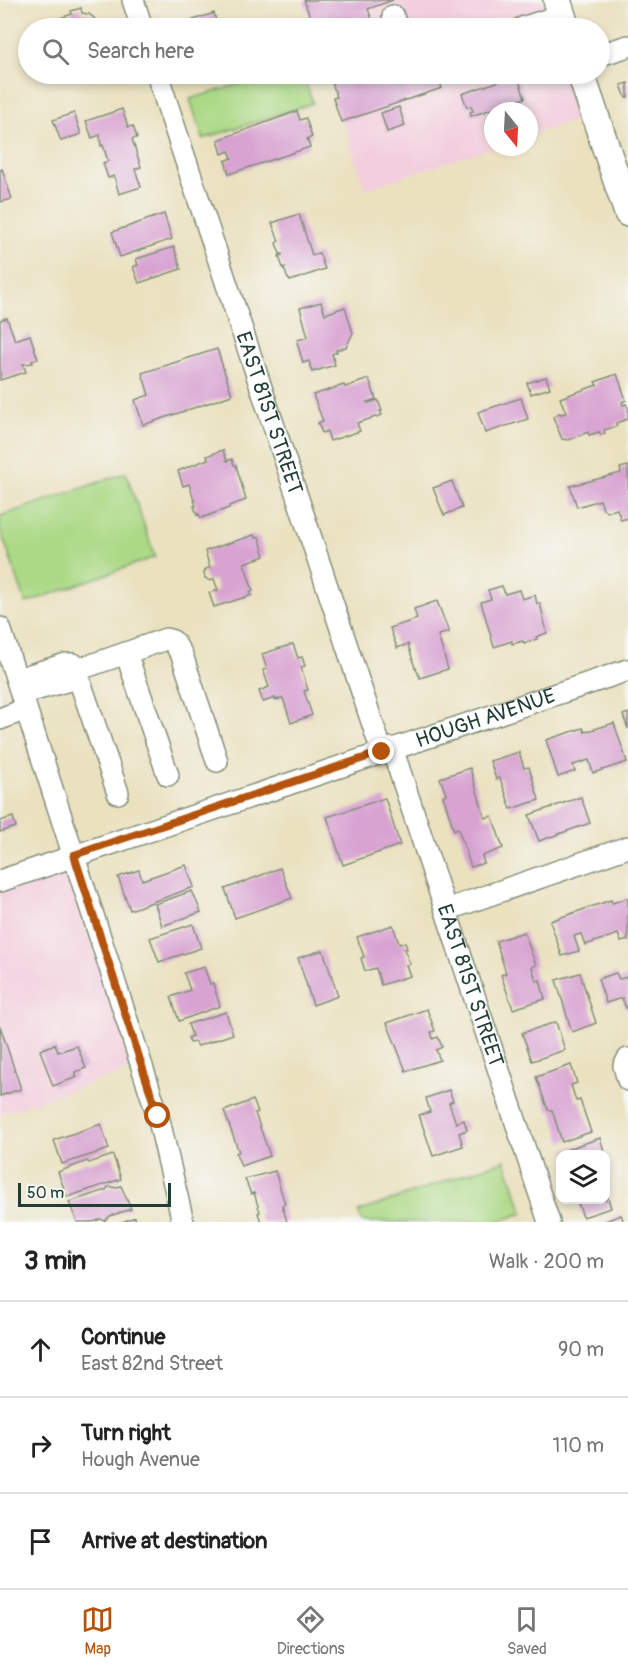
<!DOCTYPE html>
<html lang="en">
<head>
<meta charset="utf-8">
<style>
  :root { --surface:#fff; --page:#f2f2f2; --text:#222; --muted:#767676; --line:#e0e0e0; --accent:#b45309 }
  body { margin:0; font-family:Pangolin,sans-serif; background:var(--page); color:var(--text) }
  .controls { position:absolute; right:18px; bottom:18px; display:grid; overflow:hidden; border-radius:12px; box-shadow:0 3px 9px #0003 }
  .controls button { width:54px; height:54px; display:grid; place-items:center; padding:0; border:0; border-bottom:2px solid var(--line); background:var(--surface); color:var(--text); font:30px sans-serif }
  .compass { position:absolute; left:484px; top:102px; width:54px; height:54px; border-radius:50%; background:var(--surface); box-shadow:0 3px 9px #0003; rotate:162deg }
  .scale { position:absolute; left:18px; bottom:15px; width:153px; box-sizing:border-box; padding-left:6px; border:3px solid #1f3d34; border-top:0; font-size:16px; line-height:21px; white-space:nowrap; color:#1f3d34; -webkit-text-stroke:4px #f6f6f2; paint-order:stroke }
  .stop { position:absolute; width:18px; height:18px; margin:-14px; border:4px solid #b45309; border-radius:50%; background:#fff }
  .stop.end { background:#b45309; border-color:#fff; box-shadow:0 2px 6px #0008 }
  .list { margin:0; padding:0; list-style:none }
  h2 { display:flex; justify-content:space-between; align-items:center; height:78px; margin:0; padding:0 24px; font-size:26px }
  h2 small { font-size:20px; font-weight:400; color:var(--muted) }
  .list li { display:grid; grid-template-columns:39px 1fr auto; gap:18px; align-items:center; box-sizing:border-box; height:96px; padding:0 24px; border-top:2px solid var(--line) }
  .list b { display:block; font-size:22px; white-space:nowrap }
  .list p { margin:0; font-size:20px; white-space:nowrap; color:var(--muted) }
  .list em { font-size:20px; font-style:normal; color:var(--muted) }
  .icon { flex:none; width:33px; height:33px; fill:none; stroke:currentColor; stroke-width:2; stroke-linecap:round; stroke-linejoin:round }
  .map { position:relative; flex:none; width:628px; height:1222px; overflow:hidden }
  .search { position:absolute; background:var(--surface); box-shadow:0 3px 9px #0003; left:18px; right:18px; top:18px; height:66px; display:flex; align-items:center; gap:15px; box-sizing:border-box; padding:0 21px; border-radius:33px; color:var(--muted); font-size:22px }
  .sheet { height:366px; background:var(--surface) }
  nav { display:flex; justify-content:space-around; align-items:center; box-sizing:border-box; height:84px; border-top:2px solid var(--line); background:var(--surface); font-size:16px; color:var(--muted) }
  nav a { display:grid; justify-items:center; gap:3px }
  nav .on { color:var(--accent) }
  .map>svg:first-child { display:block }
</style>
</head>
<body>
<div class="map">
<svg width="628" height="1222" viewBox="0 0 628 1222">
  <rect width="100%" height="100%" fill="#f6f6f2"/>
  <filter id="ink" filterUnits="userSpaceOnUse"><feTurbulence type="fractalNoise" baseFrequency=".0167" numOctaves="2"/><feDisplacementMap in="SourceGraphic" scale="12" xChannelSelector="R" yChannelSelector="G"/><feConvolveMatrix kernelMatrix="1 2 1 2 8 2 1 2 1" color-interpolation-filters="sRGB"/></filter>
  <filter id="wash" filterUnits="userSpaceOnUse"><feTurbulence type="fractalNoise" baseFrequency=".008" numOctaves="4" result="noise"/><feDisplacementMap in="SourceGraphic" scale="24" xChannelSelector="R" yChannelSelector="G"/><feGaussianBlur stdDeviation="1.35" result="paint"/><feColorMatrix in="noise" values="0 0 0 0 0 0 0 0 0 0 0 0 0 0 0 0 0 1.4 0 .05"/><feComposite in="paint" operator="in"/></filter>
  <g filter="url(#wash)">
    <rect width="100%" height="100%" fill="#eae1bf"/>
    <g fill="#f3cfde">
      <polygon points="303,0 557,0 566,28 313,28"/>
      <polygon points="327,74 581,74 595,114 529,135 529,111 493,111 494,147 365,189"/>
      <polygon points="74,855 142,1066 0,1114 0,881"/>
    </g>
    <g fill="#acd986" stroke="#668b5d" stroke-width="1.5">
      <polygon points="273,74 303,74 313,103 203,139 190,99"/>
      <polygon points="126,473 155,557 26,603 0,529 0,516"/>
      <polygon points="505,1160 523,1213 497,1222 362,1222 358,1212"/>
    </g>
    <g id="blocks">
      <g fill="#d8a2d1">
        <polygon points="304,0 393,0 368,9 375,28 314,28"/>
        <polygon points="81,8 82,13 89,14 95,19 97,28 63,28 60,18 72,14 71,11"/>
        <polygon points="214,13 218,28 196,28 193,20"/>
        <polygon points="59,21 61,28 49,28 48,25"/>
        <polygon points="87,74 110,74 90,81"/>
        <polygon points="208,74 233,74 211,81"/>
        <polygon points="329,74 437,74 442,88 341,122 333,98 337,97"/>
        <polygon points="517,75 525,98 471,116 470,112 473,111 471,106 467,107 462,94"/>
        <polygon points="628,83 628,97 626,98 621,85"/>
        <polygon points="399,107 405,126 387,132 381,113"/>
        <polygon points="122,109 128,127 133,126 137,138 132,139 141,167 135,169 141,187 119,194 114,176 108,178 103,163 108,161 103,145 101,146 100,135 92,138 86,121"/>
        <polygon points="297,111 300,120 306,118 312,137 307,139 310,147 229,174 225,161 232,158 229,151 222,154 218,140"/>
        <polygon points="74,113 81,134 61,141 53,120"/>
        <polygon points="2,169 12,199 0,202 0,170"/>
        <polygon points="164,214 172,239 120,257 112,232"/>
        <polygon points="299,214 312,255 319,253 325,269 290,281 289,279 288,279 284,269 286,267 283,268 279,256 282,255 282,254 280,254 276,243 279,241 272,223"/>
        <polygon points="174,247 181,269 139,283 133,267 138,265 136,259"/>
        <polygon points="321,302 325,314 345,307 353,333 346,347 336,350 337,352 332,354 335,365 312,372 309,361 303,363 297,342 298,340 308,337 300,308"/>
        <polygon points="7,318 15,340 30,335 38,359 32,361 33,363 23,364 26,372 0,380 0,320"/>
        <polygon points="217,349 232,395 143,425 135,400 149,395 142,373"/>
        <polygon points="617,374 626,400 622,402 623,405 626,404 628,408 628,419 616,423 617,426 604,430 605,433 601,435 599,432 589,435 588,432 569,440 562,439 553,417 559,413 561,414 566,413 560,398 597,385 595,382"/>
        <polygon points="546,377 550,388 531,394 527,383"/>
        <polygon points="369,379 376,399 367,402 368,403 378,400 382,411 380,411 382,415 357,423 360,431 330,441 327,431 322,433 318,423 323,421 313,395 344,385 345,387"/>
        <polygon points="521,398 528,419 485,433 478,412"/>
        <polygon points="223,450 227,461 232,459 234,465 236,465 246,500 229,506 229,508 201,518 199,514 197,515 194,506 196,506 189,484 183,486 178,471 208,459 207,456"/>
        <polygon points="628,466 628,518 621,520 617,509 607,512 603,509 600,500 577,507 570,486 621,473 620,468"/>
        <polygon points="452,481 462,508 444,515 433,488"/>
        <polygon points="254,535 255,538 259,537 265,556 244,563 253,591 250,592 252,595 214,607 209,593 218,590 214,579 210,581 205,578 204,573 206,569 210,568 205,551"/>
        <polygon points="502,586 505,594 519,590 522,599 535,595 537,604 540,603 547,633 536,637 537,639 524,643 523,641 512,644 512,641 494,647 481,602 491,599 488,590"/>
        <polygon points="437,601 449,632 438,635 448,669 420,678 416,668 415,668 408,644 397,648 390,628 417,619 414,609"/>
        <polygon points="293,644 298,658 302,657 305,666 301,667 308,690 304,691 312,715 291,723 283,698 275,700 275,698 263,702 259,691 269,687 263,670 267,669 262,654"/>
        <polygon points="628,713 628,729 623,715"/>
        <polygon points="614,723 627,762 593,773 589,760 573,765 575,771 558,777 546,740 583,728 585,732"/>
        <polygon points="519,752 524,768 529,767 539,800 511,809 500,778 496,779 490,761"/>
        <polygon points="470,768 485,818 492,816 503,848 482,856 484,863 471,867 458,828 454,830 443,796 446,794 440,778"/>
        <polygon points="581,797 590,823 539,841 529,815"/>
        <polygon points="385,798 400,845 343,865 327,817"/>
        <polygon points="13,817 16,827 0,832 0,821"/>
        <polygon points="186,865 194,887 130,910 118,877 139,870 142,880"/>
        <polygon points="280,868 292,898 235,918 225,889"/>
        <polygon points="192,891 201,912 162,926 155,904"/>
        <polygon points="628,898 628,940 621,942 618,934 585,945 581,934 574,936 579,951 562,956 550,921 611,900 612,903"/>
        <polygon points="193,924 201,948 159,962 150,938"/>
        <polygon points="393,925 399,944 405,942 407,949 404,949 410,964 406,965 410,976 381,985 376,968 365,971 361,958 364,957 357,937"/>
        <polygon points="524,932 536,965 532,967 536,981 540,980 545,999 513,1009 501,975 506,973 496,941"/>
        <polygon points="323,950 338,996 313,1005 298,958"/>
        <polygon points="204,967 210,984 213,983 220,1006 179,1021 171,997 190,990 184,973"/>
        <polygon points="580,973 596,1023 572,1032 556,980"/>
        <polygon points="616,973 619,979 628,977 628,1008 626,1008 622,998 606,1003 598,979"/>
        <polygon points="427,1009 435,1031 431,1032 433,1039 438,1037 442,1047 436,1050 440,1060 406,1071 387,1023"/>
        <polygon points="226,1012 233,1034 198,1046 195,1042 190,1043 188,1038 192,1036 188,1024"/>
        <polygon points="556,1022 565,1050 532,1061 522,1033"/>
        <polygon points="0,1026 21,1089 0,1096"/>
        <polygon points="55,1044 58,1052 77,1046 86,1068 75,1072 77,1077 53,1086 40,1050"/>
        <polygon points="571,1065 577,1083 571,1085 576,1101 580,1100 591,1132 562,1142 552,1110 548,1110 536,1077"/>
        <polygon points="449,1090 453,1101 449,1103 456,1123 464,1120 467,1130 459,1133 463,1146 433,1156 419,1115 430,1112 426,1098"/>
        <polygon points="253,1100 258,1112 255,1113 270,1156 241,1166 236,1153 239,1152 224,1111"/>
        <polygon points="101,1124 109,1149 62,1164 54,1140"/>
        <polygon points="600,1138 605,1154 566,1154 565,1150"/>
        <polygon points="113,1155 121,1179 67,1197 58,1172 87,1161 89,1163"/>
        <polygon points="275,1171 285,1204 282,1205 287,1222 261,1222 258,1213 260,1212 254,1193 251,1194 245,1179"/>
        <polygon points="121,1186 131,1209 110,1216 105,1221 101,1219 93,1222 77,1222 69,1202 106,1190 108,1187 113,1187 115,1188"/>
        <polygon points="606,1191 611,1208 583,1217 577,1200 606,1200"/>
        <polygon points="621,1215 624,1222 603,1222"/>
        <polygon points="135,1217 136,1222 122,1222"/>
      </g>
    </g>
  </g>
  <g filter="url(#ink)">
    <use href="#blocks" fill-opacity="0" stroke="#848f7a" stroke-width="1.5"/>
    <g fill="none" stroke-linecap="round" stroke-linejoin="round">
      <defs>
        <g id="minor">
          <polyline points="133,0 142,28"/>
          <polyline points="393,16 397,28"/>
          <polyline points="522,28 562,15"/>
          <polyline points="600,55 628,46"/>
          <path id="s1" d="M157,74L382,752"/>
          <polyline points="0,628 158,1116 183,1222"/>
          <polyline points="126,653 168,775"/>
          <polyline points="77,670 166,639 173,641 182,655 217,761"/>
          <polyline points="78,676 118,793"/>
          <polyline points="17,679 66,664 73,664 78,676 70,680 21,694"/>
          <polyline points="0,719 26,709"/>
          <path id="s2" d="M392,748L549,1222"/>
          <path id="s3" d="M0,881L628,670"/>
          <polyline points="446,910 628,847"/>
          <polyline points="628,1059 624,1066 628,1080"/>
        </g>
        <g id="major">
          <polyline points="557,0 566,28"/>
          <polyline points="581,74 628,213"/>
        </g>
      </defs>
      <use href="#minor" stroke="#848f7a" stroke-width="24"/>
      <use href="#major" stroke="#848f7a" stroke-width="30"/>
      <use href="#minor" stroke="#fff" stroke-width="21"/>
      <use href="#major" stroke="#fff" stroke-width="27"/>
    </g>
  </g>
  <g fill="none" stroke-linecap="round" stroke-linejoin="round" filter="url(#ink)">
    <polyline stroke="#b45309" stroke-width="8" points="158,1116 74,855 382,752"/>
  </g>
  <g text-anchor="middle" stroke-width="4.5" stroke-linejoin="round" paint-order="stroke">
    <g font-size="21" fill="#1f3d34" stroke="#f6f6f2">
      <text dy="7" stroke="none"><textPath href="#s1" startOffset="357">EAST 81ST STREET</textPath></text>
      <text dy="7" stroke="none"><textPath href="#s3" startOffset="512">HOUGH AVENUE</textPath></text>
      <text dy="7" stroke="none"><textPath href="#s2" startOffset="250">EAST 81ST STREET</textPath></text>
    </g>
  </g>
</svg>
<div class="controls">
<button><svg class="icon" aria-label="layers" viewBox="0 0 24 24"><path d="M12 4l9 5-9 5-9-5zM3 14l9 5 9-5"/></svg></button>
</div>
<svg class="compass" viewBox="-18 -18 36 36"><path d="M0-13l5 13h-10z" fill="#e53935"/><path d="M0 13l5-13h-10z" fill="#767676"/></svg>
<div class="scale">50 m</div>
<div class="stop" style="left:158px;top:1116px"></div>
<div class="stop end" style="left:382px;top:752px"></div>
<div class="search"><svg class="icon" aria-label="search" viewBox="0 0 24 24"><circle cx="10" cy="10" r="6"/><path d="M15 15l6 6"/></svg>Search here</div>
</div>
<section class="sheet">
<h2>3 min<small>Walk · 200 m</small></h2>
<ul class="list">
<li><svg class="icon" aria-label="ahead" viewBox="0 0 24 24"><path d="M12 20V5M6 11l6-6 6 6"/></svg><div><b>Continue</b><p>East 82nd Street</p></div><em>90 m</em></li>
<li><svg class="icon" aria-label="right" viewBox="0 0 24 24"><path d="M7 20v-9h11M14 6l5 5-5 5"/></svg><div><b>Turn right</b><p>Hough Avenue</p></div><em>110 m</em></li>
<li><svg class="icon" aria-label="arrive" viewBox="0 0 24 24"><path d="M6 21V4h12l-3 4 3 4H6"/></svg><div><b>Arrive at destination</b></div></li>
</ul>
</section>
<nav>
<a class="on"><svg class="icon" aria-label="map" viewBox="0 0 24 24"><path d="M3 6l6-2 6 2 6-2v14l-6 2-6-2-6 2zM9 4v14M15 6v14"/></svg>Map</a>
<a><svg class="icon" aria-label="directions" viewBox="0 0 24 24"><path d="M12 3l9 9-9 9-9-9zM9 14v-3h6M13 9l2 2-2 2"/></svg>Directions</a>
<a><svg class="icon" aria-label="saved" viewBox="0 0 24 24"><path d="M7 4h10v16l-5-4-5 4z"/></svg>Saved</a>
</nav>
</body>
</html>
